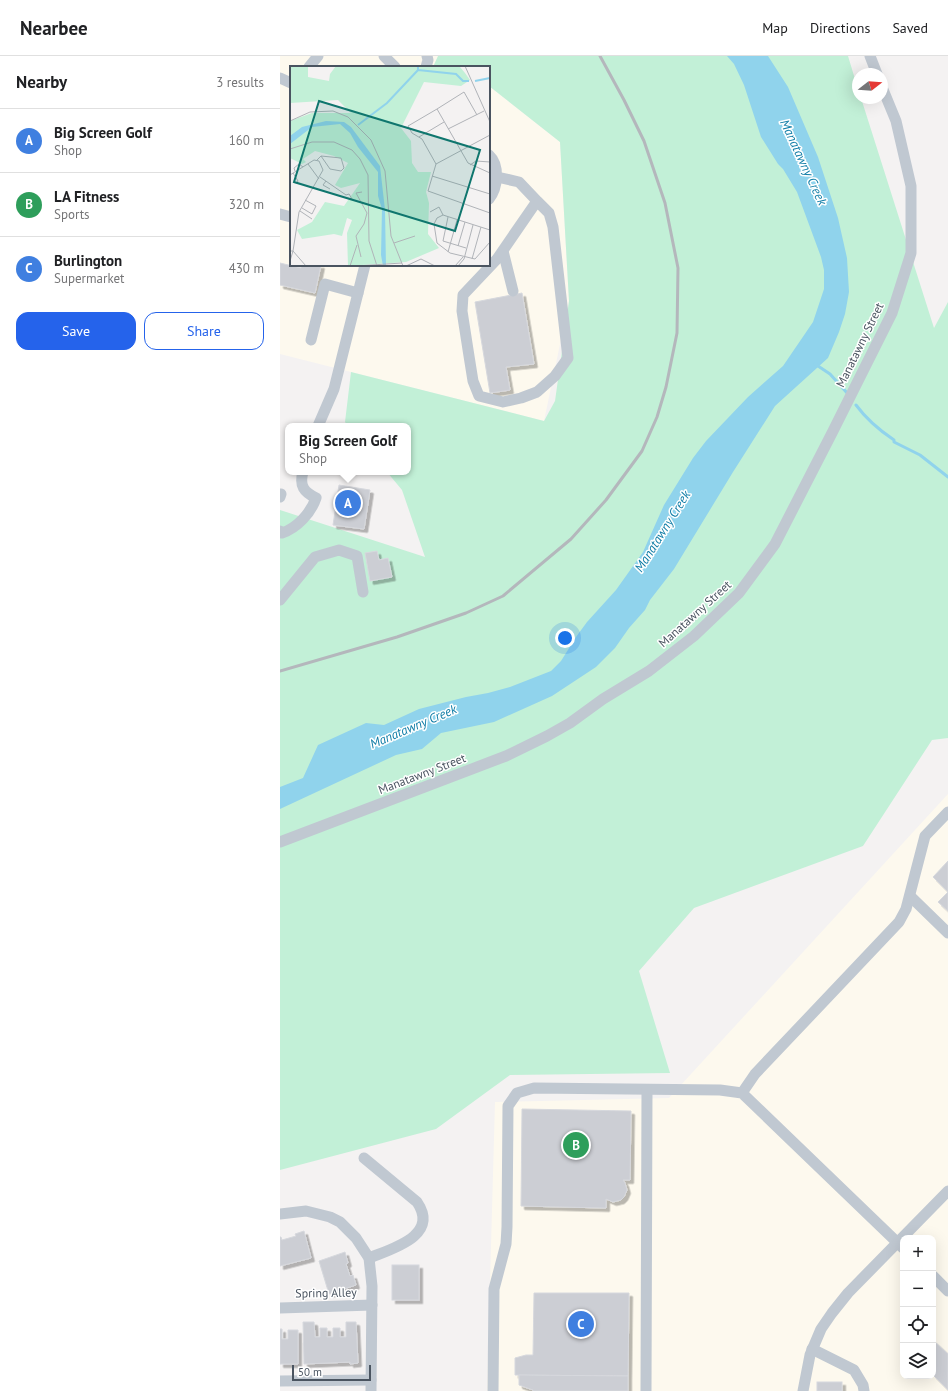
<!DOCTYPE html>
<html lang="en">
<head>
<meta charset="utf-8">
<style>
  :root { --surface:#fff; --page:#f6f6f6; --text:#202124; --muted:#757577; --line:#e0e0e0; --accent:#2563eb }
  body { margin:0; font-family:"PT Sans",sans-serif; background:var(--page); color:var(--text) }
  .controls { position:absolute; right:12px; bottom:12px; display:grid; overflow:hidden; border-radius:8px; box-shadow:0 4px 16px #0002 }
  .controls button { width:36px; height:36px; display:grid; place-items:center; padding:0; border:0; border-bottom:1px solid var(--line); background:var(--surface); color:var(--text); font:20px sans-serif }
  .compass { position:absolute; left:572px; top:12px; width:36px; height:36px; border-radius:50%; background:var(--surface); box-shadow:0 4px 16px #0002; rotate:73deg }
  .scale { position:absolute; left:12px; bottom:10px; width:79px; box-sizing:border-box; padding-left:4px; border:2px solid #4a5460; border-top:0; font-size:11px; line-height:14px; white-space:nowrap; color:#4a5460; -webkit-text-stroke:3px #fff; paint-order:stroke }
  .you { position:absolute; left:285px; top:582px; width:14px; height:14px; margin:-10px; border:3px solid #fff; border-radius:50%; background:#1a73e8; box-shadow:0 0 0 6px #1a73e833 }
  .badge { display:grid; place-items:center; width:26px; height:26px; border-radius:50%; background:var(--accent); color:#fff; font-size:13px; font-weight:700 }
  .pin { position:absolute; translate:-50% -50%; border:2px solid #fff; box-shadow:0 1px 4px #0006 }
  .popup { position:absolute; left:5px; top:367px; width:126px; height:52px; box-sizing:border-box; display:grid; place-content:center; border-radius:8px; background:var(--surface); filter:drop-shadow(0 1px 3px #0005); font-size:13px; white-space:nowrap; color:var(--muted) }
  .popup b { font-size:15px; color:var(--text) }
  .popup::after { content:''; position:absolute; left:50%; top:100%; margin-left:-8px; border:8px solid transparent; border-top-color:var(--surface) }
  .list { margin:0; padding:0; list-style:none }
  h2 { display:flex; justify-content:space-between; align-items:center; height:52px; margin:0; padding:0 16px; font-size:17px }
  h2 small { font-size:13px; font-weight:400; color:var(--muted) }
  .list li { display:grid; grid-template-columns:26px 1fr auto; gap:12px; align-items:center; box-sizing:border-box; height:64px; padding:0 16px; border-top:1px solid var(--line) }
  .list b { display:block; font-size:15px; white-space:nowrap }
  .list p { margin:0; font-size:13px; white-space:nowrap; color:var(--muted) }
  .list em { font-size:13px; font-style:normal; color:var(--muted) }
  .actions { display:flex; gap:8px; padding:12px 16px }
  .actions a { flex:1; padding:9px 0; border:1px solid var(--accent); border-radius:12px; text-align:center; font-size:14px; color:var(--accent) }
  .actions .main { background:var(--accent); color:#fff }
  .icon { flex:none; width:22px; height:22px; fill:none; stroke:currentColor; stroke-width:2; stroke-linecap:round; stroke-linejoin:round }
  .map { position:relative; flex:none; width:668px; height:1335px; overflow:hidden }
  header { display:flex; align-items:center; gap:24px; box-sizing:border-box; height:56px; padding:0 20px; background:var(--surface); border-bottom:1px solid var(--line) }
  header strong { font-size:19px }
  nav { display:flex; gap:22px; margin-inline-start:auto; font-size:14px }
  main { display:flex }
  aside { flex:1; background:var(--surface) }
  .map>svg:first-child { display:block }
</style>
</head>
<body>
<header>
<strong>Nearbee</strong>
<nav><a>Map</a><a>Directions</a><a>Saved</a></nav>
</header>
<main>
<aside>
<h2>Nearby<small>3 results</small></h2>
<ul class="list">
<li><span class="badge" style="background:#3f7fe0">A</span><div><b>Big Screen Golf</b><p>Shop</p></div><em>160 m</em></li>
<li><span class="badge" style="background:#2e9e5b">B</span><div><b>LA Fitness</b><p>Sports</p></div><em>320 m</em></li>
<li><span class="badge" style="background:#3f7fe0">C</span><div><b>Burlington</b><p>Supermarket</p></div><em>430 m</em></li>
</ul>
<div class="actions"><a class="main">Save</a><a>Share</a></div>
</aside>
<div class="map">
<svg width="668" height="1335" viewBox="0 0 668 1335">
  <defs>
    <filter id="shadow"><feDropShadow dx="3.5" dy="3.5" stdDeviation="0" flood-color="#0004"/></filter>
  </defs>
  <rect width="100%" height="100%" fill="#f4f2f2"/>
  <g fill="#fdf9ee" fill-rule="evenodd">
    <polygon points="0,0 158,0 153,11 11,11 11,209 209,209 209,30 280,86 289,245 264,365 0,298"/>
    <path d="M668,738V1335H207L215,1046L389,1042ZM623,1182H653V1320H623Z"/>
  </g>
  <polygon fill="#c2f0d7" points="158,0 568,0 578,33 578,42 581,42 654,272 668,246 668,682 652,684 583,790 414,852 359,915 390,1017 230,1019 156,1073 0,1114 0,454 145,501 122,434 107,416 128,416 128,370 68,370 65,366 71,316 264,365 275,345 289,245 280,86 209,30 209,11 153,11"/>
  <polygon fill="#90d3ec" points="447,0 488,0 508,31 538,101 558,162 567,202 569,236 565,258 559,276 548,302 495,350 453,416 394,513 370,544 365,554 349,572 335,592 316,611 272,640 214,666 161,677 142,693 116,699 0,753 0,731 23,722 38,689 86,667 104,669 139,653 186,641 208,637 230,631 271,615 281,605 296,581 307,566 336,534 363,496 384,449 413,402 426,385 468,341 503,310 533,266 544,233 544,214 541,201 517,136 503,113 498,108 481,81 464,29 454,8"/>
  <g fill="none" stroke-linecap="round" stroke-linejoin="round">
    <g stroke="#90d3ec" stroke-width="3">
      <polyline points="535,308 550,318 568,338"/>
      <path d="M576,349C587,364 599,374 614,384V386L640,399L668,421"/>
    </g>
  </g>
  <g fill="#ccced4" stroke="#d6d8dd" filter="url(#shadow)">
    <polygon points="0,207 21,212 21,209 41,209 35,237 0,229"/>
    <polygon points="242,237 254,308 226,311 230,334 210,337 195,246"/>
    <polygon points="59,429 90,434 84,473 53,469"/>
    <polygon points="97,495 99,504 108,502 112,521 90,525 85,497"/>
    <polygon points="668,805 668,836 653,821"/>
    <polygon points="668,836 668,855 658,846"/>
    <polygon points="242,1053 351,1055 350,1124 343,1124 345,1127 347,1134 344,1141 341,1144 333,1146 326,1143 326,1152 241,1150"/>
    <polygon points="24,1175 31,1202 0,1210 0,1181 1,1181 2,1184 16,1180 15,1178"/>
    <polygon points="65,1196 68,1207 66,1208 70,1220 73,1219 76,1229 49,1238 39,1205"/>
    <rect x="112" y="1209" width="27" height="35"/>
    <polygon points="254,1237 349,1237 348,1320 235,1319 235,1302 246,1299 253,1299"/>
    <polygon points="23,1266 34,1266 35,1281 40,1281 40,1272 47,1272 47,1281 53,1281 53,1272 60,1272 60,1281 66,1281 66,1266 76,1266 78,1307 70,1308 70,1306 24,1308"/>
    <polygon points="0,1273 2,1273 2,1283 8,1283 8,1274 18,1274 18,1308 0,1308"/>
    <polygon points="653,1284 668,1298 668,1334 653,1319"/>
    <polygon points="239,1319 348,1320 348,1335 253,1335 253,1334 239,1329"/>
    <rect x="537" y="1326" width="25" height="9"/>
  </g>
  <g fill="none" stroke-linecap="round" stroke-linejoin="round">
    <g stroke="#c0c8d1" stroke-width="11">
      <polyline points="104,0 115,11"/>
      <polyline points="590,0 597,18"/>
      <polyline points="29,11 38,0"/>
      <polyline points="146,11 148,4 147,0"/>
      <polyline points="0,22 11,27"/>
      <path d="M209,99C220,109 218,132 209,143"/>
      <polyline points="217,121 239,126 257,145 217,203 183,239 182,255 189,300 193,325 199,340 223,346 241,342 257,336 275,320 288,302 273,171 269,157 257,145"/>
      <polyline points="0,158 11,161"/>
      <polyline points="223,195 233,235"/>
      <polyline points="31,284 45,228 78,237"/>
      <polyline points="38,370 54,333 85,209"/>
      <polyline points="0,441 1,438"/>
      <path d="M0,475L2,477C17,472 31,457 36,442C24,436 19,430 23,416"/>
      <polyline points="0,544 35,501 59,494 77,500 83,536"/>
      <polyline points="0,786 226,700 267,680 290,667 323,643 369,615 414,580 459,537 495,488 553,375 612,257 631,197 631,130 616,65 602,31"/>
      <polyline points="630,840 668,877"/>
      <polyline points="462,1037 475,1018 619,866 626,853 645,780 668,756"/>
      <path d="M84,1102L137,1146C160,1180 111,1193 89,1202"/>
      <polyline points="0,1158 26,1155 50,1161 60,1166 76,1182 89,1202 92,1230 91,1335"/>
      <polyline points="653,1220 668,1235"/>
      <polyline points="0,1252 92,1249"/>
      <polyline points="532,1293 574,1314 583,1329 584,1335"/>
      <polyline points="0,1325 91,1324"/>
      <polyline points="213,1335 214,1233 226,1188 227,1171 228,1050 237,1037 254,1032 440,1034 462,1037 623,1192"/>
      <polyline points="366,1335 367,1034"/>
      <polyline points="523,1335 530,1299 541,1273 552,1257 568,1237 668,1135"/>
    </g>
    <polyline stroke="#b4b7bc" stroke-width="3" points="0,615 117,581 186,557 223,540 291,483 326,444 362,395 377,361 386,331 397,277 398,212 385,147 364,85 344,44 320,0"/>
  </g>
  <g text-anchor="middle" stroke-width="3" stroke-linejoin="round" paint-order="stroke">
    <g font-size="12" fill="#4a5460" stroke="#fff">
      <text transform="translate(580 289) rotate(-64)" y="4">Manatawny Street</text>
      <text transform="translate(415 558) rotate(-42)" y="4">Manatawny Street</text>
      <text transform="translate(142 718) rotate(-21)" y="4">Manatawny Street</text>
      <text transform="translate(46 1237) rotate(-1)" y="4">Spring Alley</text>
    </g>
    <g font-size="13" font-style="italic" fill="#0e7ca6" stroke="#fff">
      <text transform="translate(524 106) rotate(65)" y="5">Manatawny Creek</text>
      <text transform="translate(382 475) rotate(-58)" y="5">Manatawny Creek</text>
      <text transform="translate(133 670) rotate(-23)" y="5">Manatawny Creek</text>
    </g>
  </g>
  <g transform="translate(10 10)">
    <rect width="200" height="200" fill="#f4f2f2"/>
    <path d="M0,0H18V11L39,15L40,8L46,0H163L170,1L175,7L180,14L171,20L134,16L111,62L121,75L122,97L128,106H141L136,126L139,137L138,168L149,182L116,196L58,200L57,167L62,154L57,152L52,170L44,168L12,173L7,164L22,156L35,136L54,140L70,117L51,122L45,119L58,97L44,90L25,85L13,93L16,96L12,98L0,92V55L22,47H61L48,34L0,37Z" fill="#c2f0d7"/>
    <path d="M36,55L54,56L61,61L90,100L95,144L96,200H93L91,189L92,143L88,130V106L68,81L60,67L50,58L22,61L0,78V70L12,61Z" fill="#90d3ec"/>
    <path fill="none" stroke="#90d3ec" stroke-width="2" d="M128,4L166,8L173,15H179M185,15L200,12M68,59L97,37L128,4V0"/>
    <path fill="none" stroke="#b0b3b8" stroke-width="1" d="M175,0L200,56M147,43L174,26L187,49M0,55L20,46L43,45L58,51L81,74L95,105L101,170L113,200M158,63L194,45M200,69L146,98L138,125L200,147M129,71L154,56M0,83L22,76H44L62,84L70,93L78,109L79,175L87,200M27,94L31,90L40,103L51,105L54,102L51,92L31,90M18,98L29,113M146,98L132,73L122,67L118,60L147,43L178,97L200,107M180,99L186,95L200,96M5,105L4,102L9,98L13,101M3,107L8,115L6,118M0,109L24,94L29,95L33,104L9,146L3,185H0M142,110L200,128M30,111L56,129L59,128L62,133L57,132M36,115L33,119L40,123M12,142L22,148L26,140L15,134M10,145L22,153M140,146L149,141L153,149M158,151L153,175L176,182M200,164L153,149L147,152L144,158L147,177L160,187L185,193L200,176M104,177L125,170M168,180L175,156M158,186L167,154M71,191L66,170L74,158L77,147L66,127L72,126M182,193L191,161M0,195L3,185L16,200M60,200L67,179M66,200L112,197M116,200L131,193L145,200M165,200L173,191M168,200L174,193L183,159"/>
    <path fill="#0f766e" fill-opacity="0.15" stroke="#0f766e" stroke-width="2" d="M29,35L190,84L165,165L4,116Z"/>
    <rect width="200" height="200" fill="none" stroke="#4a5460" stroke-width="2"/>
  </g>
</svg>
<div class="controls">
<button>+</button>
<button>−</button>
<button><svg class="icon" aria-label="locate" viewBox="0 0 24 24"><circle cx="12" cy="12" r="6"/><path d="M12 2v4M12 18v4M2 12h4M18 12h4"/></svg></button>
<button><svg class="icon" aria-label="layers" viewBox="0 0 24 24"><path d="M12 4l9 5-9 5-9-5zM3 14l9 5 9-5"/></svg></button>
</div>
<svg class="compass" viewBox="-18 -18 36 36"><path d="M0-13l5 13h-10z" fill="#e53935"/><path d="M0 13l5-13h-10z" fill="#757577"/></svg>
<div class="scale">50 m</div>
<div class="you"></div>
<div class="pin badge" style="left:68px;top:447px;background:#3f7fe0">A</div>
<div class="popup"><b>Big Screen Golf</b>Shop</div>
<div class="pin badge" style="left:296px;top:1089px;background:#2e9e5b">B</div>
<div class="pin badge" style="left:301px;top:1268px;background:#3f7fe0">C</div>
</div>
</main>
</body>
</html>
